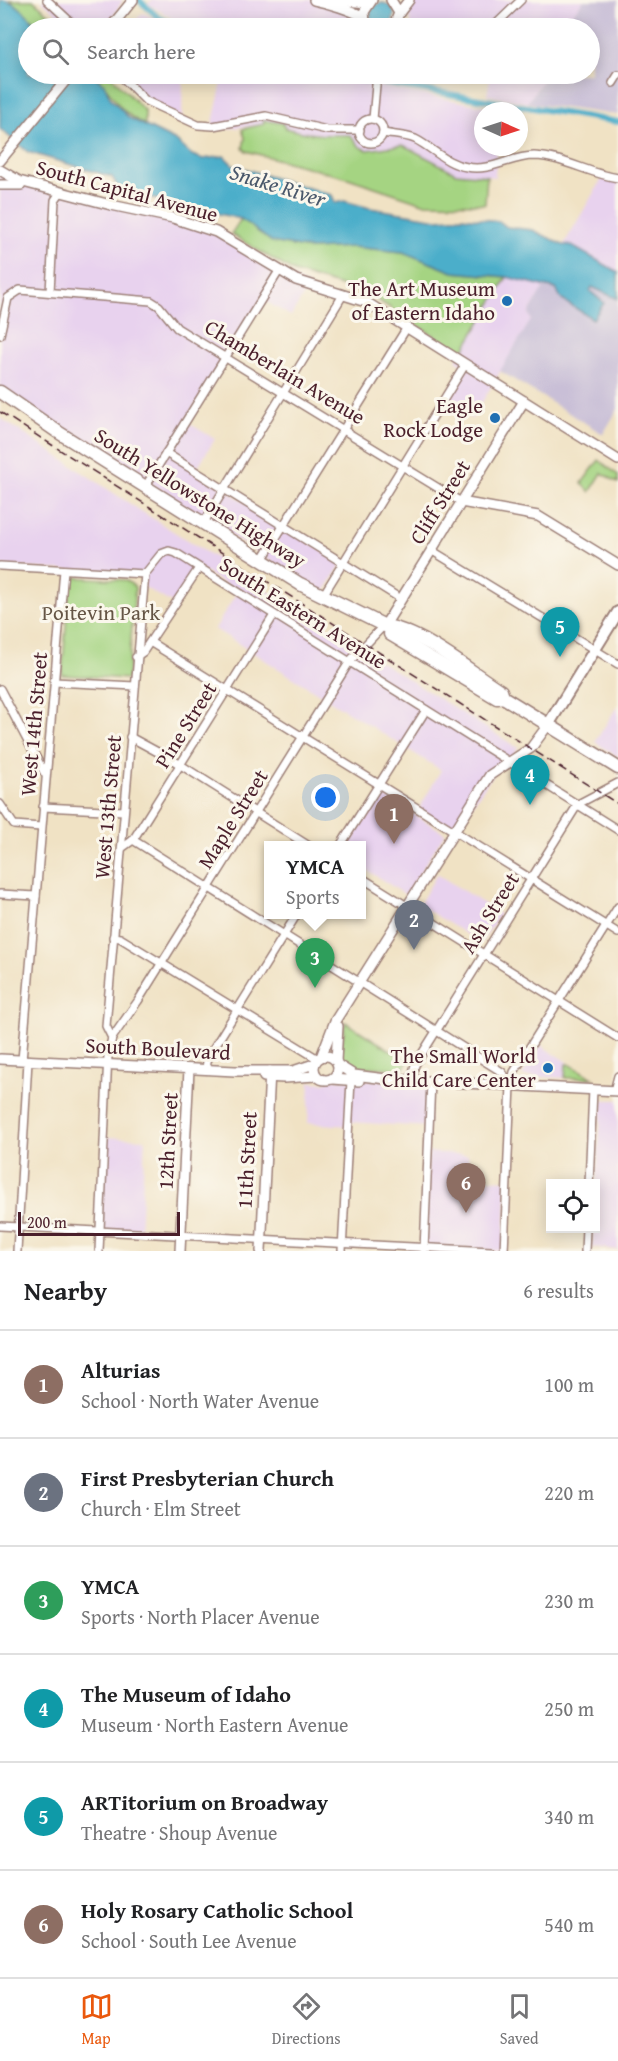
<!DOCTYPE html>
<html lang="en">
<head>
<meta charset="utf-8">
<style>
  :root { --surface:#fff; --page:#f6f6f6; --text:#202124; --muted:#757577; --line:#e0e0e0; --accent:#ea580c }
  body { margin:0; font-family:"Gentium Book Plus",serif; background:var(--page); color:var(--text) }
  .controls { position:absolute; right:18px; bottom:18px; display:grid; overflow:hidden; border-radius:0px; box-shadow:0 3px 15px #0003 }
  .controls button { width:54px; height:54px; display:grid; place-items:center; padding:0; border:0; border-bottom:2px solid var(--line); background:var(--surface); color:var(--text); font:30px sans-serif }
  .compass { position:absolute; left:474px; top:102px; width:54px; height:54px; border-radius:50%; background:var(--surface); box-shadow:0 3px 15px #0003; rotate:93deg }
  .scale { position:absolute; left:18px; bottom:15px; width:162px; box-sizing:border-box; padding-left:6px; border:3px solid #4a1f2b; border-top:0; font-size:16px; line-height:21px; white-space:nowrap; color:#4a1f2b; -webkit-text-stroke:4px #fbf7ec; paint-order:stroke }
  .you { position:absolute; left:326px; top:798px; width:21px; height:21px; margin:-15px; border:4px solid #fff; border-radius:50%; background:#1a73e8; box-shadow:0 0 0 9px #1a73e833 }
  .badge { display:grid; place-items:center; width:39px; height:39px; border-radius:50%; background:var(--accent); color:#fff; font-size:20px; font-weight:700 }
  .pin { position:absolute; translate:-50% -50px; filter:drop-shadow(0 2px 3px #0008) }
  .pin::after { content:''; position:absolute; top:32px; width:21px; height:18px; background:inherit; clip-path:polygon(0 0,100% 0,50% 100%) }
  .popup { position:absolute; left:264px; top:841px; width:102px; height:78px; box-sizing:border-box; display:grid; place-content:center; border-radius:0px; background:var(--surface); filter:drop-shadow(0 2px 4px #0005); font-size:20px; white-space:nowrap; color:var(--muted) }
  .popup b { font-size:22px; color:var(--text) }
  .popup::after { content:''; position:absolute; left:50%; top:100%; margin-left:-12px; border:12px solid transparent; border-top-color:var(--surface) }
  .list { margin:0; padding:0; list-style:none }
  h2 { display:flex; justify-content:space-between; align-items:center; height:78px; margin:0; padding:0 24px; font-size:26px }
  h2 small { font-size:20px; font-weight:400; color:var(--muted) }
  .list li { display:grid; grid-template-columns:39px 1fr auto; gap:18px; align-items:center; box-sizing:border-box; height:108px; padding:0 24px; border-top:2px solid var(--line) }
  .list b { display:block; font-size:22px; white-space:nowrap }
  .list p { margin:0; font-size:20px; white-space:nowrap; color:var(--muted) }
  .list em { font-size:20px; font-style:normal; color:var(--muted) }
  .icon { flex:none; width:33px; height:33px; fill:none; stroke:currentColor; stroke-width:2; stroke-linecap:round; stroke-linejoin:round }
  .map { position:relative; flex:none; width:618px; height:1251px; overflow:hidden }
  .search { position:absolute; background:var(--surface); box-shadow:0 3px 15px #0003; left:18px; right:18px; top:18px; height:66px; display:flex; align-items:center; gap:15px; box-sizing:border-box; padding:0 21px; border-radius:33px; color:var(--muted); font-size:22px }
  .sheet { height:726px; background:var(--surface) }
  nav { display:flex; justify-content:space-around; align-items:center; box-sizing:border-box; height:84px; border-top:2px solid var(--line); background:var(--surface); font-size:16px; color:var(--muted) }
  nav a { display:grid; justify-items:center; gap:3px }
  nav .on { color:var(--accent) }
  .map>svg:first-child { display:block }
</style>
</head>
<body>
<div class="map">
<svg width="618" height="1251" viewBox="0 0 618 1251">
  <rect width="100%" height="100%" fill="#fbf7ec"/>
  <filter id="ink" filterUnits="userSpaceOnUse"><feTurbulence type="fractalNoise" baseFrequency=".0167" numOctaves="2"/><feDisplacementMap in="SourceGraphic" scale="12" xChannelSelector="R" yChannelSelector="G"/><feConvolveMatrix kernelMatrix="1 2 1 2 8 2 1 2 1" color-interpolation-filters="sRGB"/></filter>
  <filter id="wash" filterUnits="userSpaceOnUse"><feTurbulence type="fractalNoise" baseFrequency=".008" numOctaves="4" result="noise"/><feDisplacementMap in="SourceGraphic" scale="24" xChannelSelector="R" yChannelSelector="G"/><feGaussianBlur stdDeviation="1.35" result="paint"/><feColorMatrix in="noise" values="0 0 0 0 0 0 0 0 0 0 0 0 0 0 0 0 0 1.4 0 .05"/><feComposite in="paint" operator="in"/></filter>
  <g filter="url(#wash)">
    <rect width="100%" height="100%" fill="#f0e2c4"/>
    <g fill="#e8d2ee">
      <polygon points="41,0 123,0 106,28 74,28"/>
      <polygon points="152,0 327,0 359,19 369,28 196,28 173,19 148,4"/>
      <polygon points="406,0 584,0 561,28 412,28"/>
      <polygon points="143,13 174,28 127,28"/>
      <polygon points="119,74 183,74 182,119 146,101"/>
      <polygon points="224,74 316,74 499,109 483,111 483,147 497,147 495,177 456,173 441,167 418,152 388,146 367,150 360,147 350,135 313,136 263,121 264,124 211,131"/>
      <polygon points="491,74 547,74 527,103 487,95"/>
      <polygon points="0,170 6,174 200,225 309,286 291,316 262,299 185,421 215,439 195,471 342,563 324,592 264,557 0,388"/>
      <polygon points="604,175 618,178 618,272 563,246"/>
      <polygon points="507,277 545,285 529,313 531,320 472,419 443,400 465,366 456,360"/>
      <polygon points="0,418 144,513 518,748 509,761 497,769 454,831 419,809 441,770 215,629 237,592 199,568 175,605 144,587 145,575 0,566"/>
      <polygon points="618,705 618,757 595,742"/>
      <polygon points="381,794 445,833 406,895 362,867 362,846 349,845"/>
      <polygon points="437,874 500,914 481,943 419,905"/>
      <polygon points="540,1045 593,1078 592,1079 522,1076"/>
      <polygon points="332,1079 431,1081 429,1127 349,1122 349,1126 308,1123 310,1082 324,1083"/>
      <polygon points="602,1100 618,1100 618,1250 592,1247"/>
      <polygon points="105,1137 145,1139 140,1233 100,1231"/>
      <polygon points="428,1152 468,1155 468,1178 507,1180 504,1251 424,1247"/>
    </g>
    <g fill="#c9bfd7">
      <polygon points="584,0 618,0 618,115 527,103 547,74 590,74 590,28 561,28"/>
      <polygon points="545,285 603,303 593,295 590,291 592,287 618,299 618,409 603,434 500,371 531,320 529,313"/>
    </g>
    <g fill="#a5d482" stroke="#787a56" stroke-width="1.5">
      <polygon points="10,0 33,0 66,28 41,28"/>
      <path d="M93,74H109L145,111V125C113,109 115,92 93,74Z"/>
      <path d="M263,120L283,123L285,128C310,135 324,135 350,135L360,147L367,150L403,145L456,173L487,176L485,204L423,203L348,178L246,151L243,148L245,138L242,129L264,124Z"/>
      <polygon points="241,219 272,242 310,249 352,247 403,252 453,272 507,277 462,353 368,294 294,272 231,234"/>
      <polygon points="599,460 618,475 618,483 602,473 590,492 582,483"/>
      <polygon points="70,577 126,580 135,587 128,679 62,675"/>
      <polygon points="345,1022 408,1061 403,1069 348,1066 341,1051"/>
      <polygon points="566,1064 569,1064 593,1078 565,1078"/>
    </g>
    <g fill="#4baeca" stroke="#4a667a" stroke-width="1.5">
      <path d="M0,0C18,0 28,17 40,28H28V74H91L104,84L111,99L129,118L176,141L192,155L203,159L224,156L233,165L332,195L335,203L344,201L370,208L438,219L462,217L499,221L507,227L533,230L563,245H570L618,272V299L592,287L590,291L604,303L593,319L562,300L556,289L507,277L453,272L403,252L352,247L310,249L272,242L241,219L155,199L118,187L112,177L28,152L0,129Z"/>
      <circle cx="382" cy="15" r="12"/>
    </g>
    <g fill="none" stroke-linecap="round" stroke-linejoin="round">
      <g stroke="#4baeca" stroke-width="6">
        <polyline points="139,0 158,17 181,28"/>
        <polyline points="330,74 368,81"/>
        <polyline points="383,83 618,122"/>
      </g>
    </g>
  </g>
  <g filter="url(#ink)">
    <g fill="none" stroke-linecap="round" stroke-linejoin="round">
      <defs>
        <g id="street">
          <polyline points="47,0 77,28"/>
          <polyline points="492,28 521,0"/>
          <polyline points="119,74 146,101 198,125 213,126 266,116 327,130 360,130"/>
          <polyline points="613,83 618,75"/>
          <polyline points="373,119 377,74"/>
          <circle cx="371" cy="131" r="12"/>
          <path d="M383,133C393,135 405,135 415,139C433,148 446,164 467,167C491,172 511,156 534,156C564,157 589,174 618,178"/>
          <polyline points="50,292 55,200 60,193"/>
          <polyline points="0,335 8,298 20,290 151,301 159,306 177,328 461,502"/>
          <polyline points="166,453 401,599"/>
          <polyline points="145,487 279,271"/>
          <polyline points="203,524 343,295"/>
          <polyline points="431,550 618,664"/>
          <polyline points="262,560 406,329"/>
          <polyline points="0,566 145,574"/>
          <polyline points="322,597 465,365"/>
          <polyline points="150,642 618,933"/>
          <polyline points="136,657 143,652 199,568"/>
          <polyline points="54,682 135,686"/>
          <polyline points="0,689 45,774"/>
          <polyline points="130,737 176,762 309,846"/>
          <polyline points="0,804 14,825 41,827"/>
          <polyline points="43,807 124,811"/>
          <polyline points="133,840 502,1072 511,1085"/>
          <polyline points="340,846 426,710"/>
          <polyline points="122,848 133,840 274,615"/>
          <polyline points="362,878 618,1038"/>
          <polyline points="0,894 36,896"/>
          <polyline points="113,937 120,938 318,1059"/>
          <polyline points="112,1038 138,1001 350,661 386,623"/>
          <polyline points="22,1060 64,570"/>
          <polyline points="206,1070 207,1061 213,1049 297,914"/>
          <polyline points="411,1080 415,1065 578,804 618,783"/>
          <polyline points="614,1091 618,1076"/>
          <polyline points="589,1184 593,1089"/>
          <polyline points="0,1226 491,1251"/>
          <polyline points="424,1250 431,1081"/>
          <polyline points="17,1251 28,1061"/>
          <polyline points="99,1251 108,1055 112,1038 106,1026 145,574 161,554 169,551 176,553 618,830"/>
          <polyline points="342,1251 351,1080"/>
          <polyline points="504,1251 511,1085 514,1072 618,907"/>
          <polyline points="585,1251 586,1228"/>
        </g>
        <g id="secondary">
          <path d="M314,0C329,3 351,10 364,17"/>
          <polyline points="391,0 399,13 393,28"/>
          <polyline points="327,3 333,0 368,3"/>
          <polyline points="399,13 409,0"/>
          <polyline points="110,28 133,0"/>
          <polyline points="370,28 365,22 364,12 372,0"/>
          <polyline points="0,161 71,74"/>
          <polyline points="0,170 19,181 111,205 173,218 216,232 296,280 366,302 618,460"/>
          <polyline points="0,185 21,185"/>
          <polyline points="461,502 538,516 618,565"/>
          <polyline points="387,622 524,401"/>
          <circle cx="326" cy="1068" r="12"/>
          <polyline points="321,1057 335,1021 490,775 531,748 548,725"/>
          <polyline points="0,1059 235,1071 293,1071 314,1064"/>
          <polyline points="336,1061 338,1026"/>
          <polyline points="338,1065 354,1075 386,1079 618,1091"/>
          <polyline points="264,1077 284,1078 316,1076"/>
          <polyline points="332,1079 359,1081"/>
          <polyline points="180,1251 189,1069"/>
          <polyline points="261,1251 270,1071"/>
        </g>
        <polyline id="primary" points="548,725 618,612"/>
        <g id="highway">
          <path d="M0,392L58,432L300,584L385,626C423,632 468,670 501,691L503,697L618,768"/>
          <polyline points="390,634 497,698 503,697"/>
        </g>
      </defs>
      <use href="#street" stroke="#9d8078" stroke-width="10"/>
      <use href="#secondary" stroke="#9d8078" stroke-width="12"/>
      <use href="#primary" stroke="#9d8078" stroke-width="14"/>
      <use href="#highway" stroke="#9d8078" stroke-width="15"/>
      <use href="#street" stroke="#fff" stroke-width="7"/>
      <use href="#secondary" stroke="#fff" stroke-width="9"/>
      <use href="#primary" stroke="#fff" stroke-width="10"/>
      <use href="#highway" stroke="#fff" stroke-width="12"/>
      <polyline stroke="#4a1f2b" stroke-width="1.5" stroke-dasharray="9 4.5" stroke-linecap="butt" points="0,412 618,804"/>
    </g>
  </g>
  <g fill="#1f6fb2" stroke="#fbf7ec" stroke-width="2">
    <circle cx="507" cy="301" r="6"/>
    <circle cx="495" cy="418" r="6"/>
    <circle cx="548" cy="1068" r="6"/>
  </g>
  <g text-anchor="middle" stroke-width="6" stroke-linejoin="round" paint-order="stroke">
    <g font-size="21" fill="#4a1f2b" stroke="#fbf7ec">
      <text transform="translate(127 191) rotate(15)" y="7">South Capital Avenue</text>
      <text transform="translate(285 372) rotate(31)" y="7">Chamberlain Avenue</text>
      <text transform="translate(200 498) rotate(32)" y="7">South Yellowstone Highway</text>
      <text transform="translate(440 502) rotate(-58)" y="7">Cliff Street</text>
      <text transform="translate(303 613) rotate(32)" y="7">South Eastern Avenue</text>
      <text transform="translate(34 724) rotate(-85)" y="7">West 14th Street</text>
      <text transform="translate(186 725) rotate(-58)" y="7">Pine Street</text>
      <text transform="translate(108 807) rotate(-85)" y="7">West 13th Street</text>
      <text transform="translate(233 819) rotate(-58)" y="7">Maple Street</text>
      <text transform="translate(490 913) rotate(-58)" y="7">Ash Street</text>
      <text transform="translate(158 1049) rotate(3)" y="7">South Boulevard</text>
      <text transform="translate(168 1141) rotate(-87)" y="7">12th Street</text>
      <text transform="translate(247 1160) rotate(-87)" y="7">11th Street</text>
    </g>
    <g font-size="21" fill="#4a1f2b" stroke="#fbf7ec" text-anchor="end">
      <text x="495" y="296">The Art Museum<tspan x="495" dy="24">of Eastern Idaho</tspan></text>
      <text x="483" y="413">Eagle<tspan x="483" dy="24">Rock Lodge</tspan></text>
      <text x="536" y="1063">The Small World<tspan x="536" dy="24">Child Care Center</tspan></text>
    </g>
    <g font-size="21" fill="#655545" stroke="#fbf7ec">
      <text x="101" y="620">Poitevin Park</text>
    </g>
    <g font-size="22" font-style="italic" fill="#4a586b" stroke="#fbf7ec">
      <text transform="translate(278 185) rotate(17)" y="8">Snake River</text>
    </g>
  </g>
</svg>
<div class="controls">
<button><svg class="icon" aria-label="locate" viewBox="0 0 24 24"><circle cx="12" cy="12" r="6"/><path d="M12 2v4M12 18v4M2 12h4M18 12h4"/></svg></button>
</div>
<svg class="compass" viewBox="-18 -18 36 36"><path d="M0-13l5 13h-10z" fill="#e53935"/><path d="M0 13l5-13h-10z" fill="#757577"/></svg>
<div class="scale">200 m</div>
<div class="you"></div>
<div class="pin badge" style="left:394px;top:844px;background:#8d6e63">1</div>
<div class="pin badge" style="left:414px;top:950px;background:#6b7280">2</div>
<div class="pin badge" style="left:315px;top:988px;background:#2e9e5b">3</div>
<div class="popup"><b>YMCA</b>Sports</div>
<div class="pin badge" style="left:530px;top:805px;background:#0f9aa8">4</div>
<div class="pin badge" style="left:560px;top:657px;background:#0f9aa8">5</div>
<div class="pin badge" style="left:466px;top:1213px;background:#8d6e63">6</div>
<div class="search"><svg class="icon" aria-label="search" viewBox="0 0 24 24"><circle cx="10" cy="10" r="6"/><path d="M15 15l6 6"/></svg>Search here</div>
</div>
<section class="sheet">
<h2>Nearby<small>6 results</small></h2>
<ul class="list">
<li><span class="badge" style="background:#8d6e63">1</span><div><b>Alturias</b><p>School · North Water Avenue</p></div><em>100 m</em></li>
<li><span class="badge" style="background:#6b7280">2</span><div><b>First Presbyterian Church</b><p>Church · Elm Street</p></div><em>220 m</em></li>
<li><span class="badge" style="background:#2e9e5b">3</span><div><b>YMCA</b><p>Sports · North Placer Avenue</p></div><em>230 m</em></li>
<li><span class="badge" style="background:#0f9aa8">4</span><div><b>The Museum of Idaho</b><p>Museum · North Eastern Avenue</p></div><em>250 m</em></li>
<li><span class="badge" style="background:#0f9aa8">5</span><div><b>ARTitorium on Broadway</b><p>Theatre · Shoup Avenue</p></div><em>340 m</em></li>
<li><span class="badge" style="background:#8d6e63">6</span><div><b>Holy Rosary Catholic School</b><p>School · South Lee Avenue</p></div><em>540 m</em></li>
</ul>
</section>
<nav>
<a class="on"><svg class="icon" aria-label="map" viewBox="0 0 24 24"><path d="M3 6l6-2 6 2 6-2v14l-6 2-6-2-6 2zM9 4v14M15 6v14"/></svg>Map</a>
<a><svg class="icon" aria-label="directions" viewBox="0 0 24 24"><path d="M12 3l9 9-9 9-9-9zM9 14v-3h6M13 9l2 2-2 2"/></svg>Directions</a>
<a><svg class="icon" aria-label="saved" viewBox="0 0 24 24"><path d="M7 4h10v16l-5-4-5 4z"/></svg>Saved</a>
</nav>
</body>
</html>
